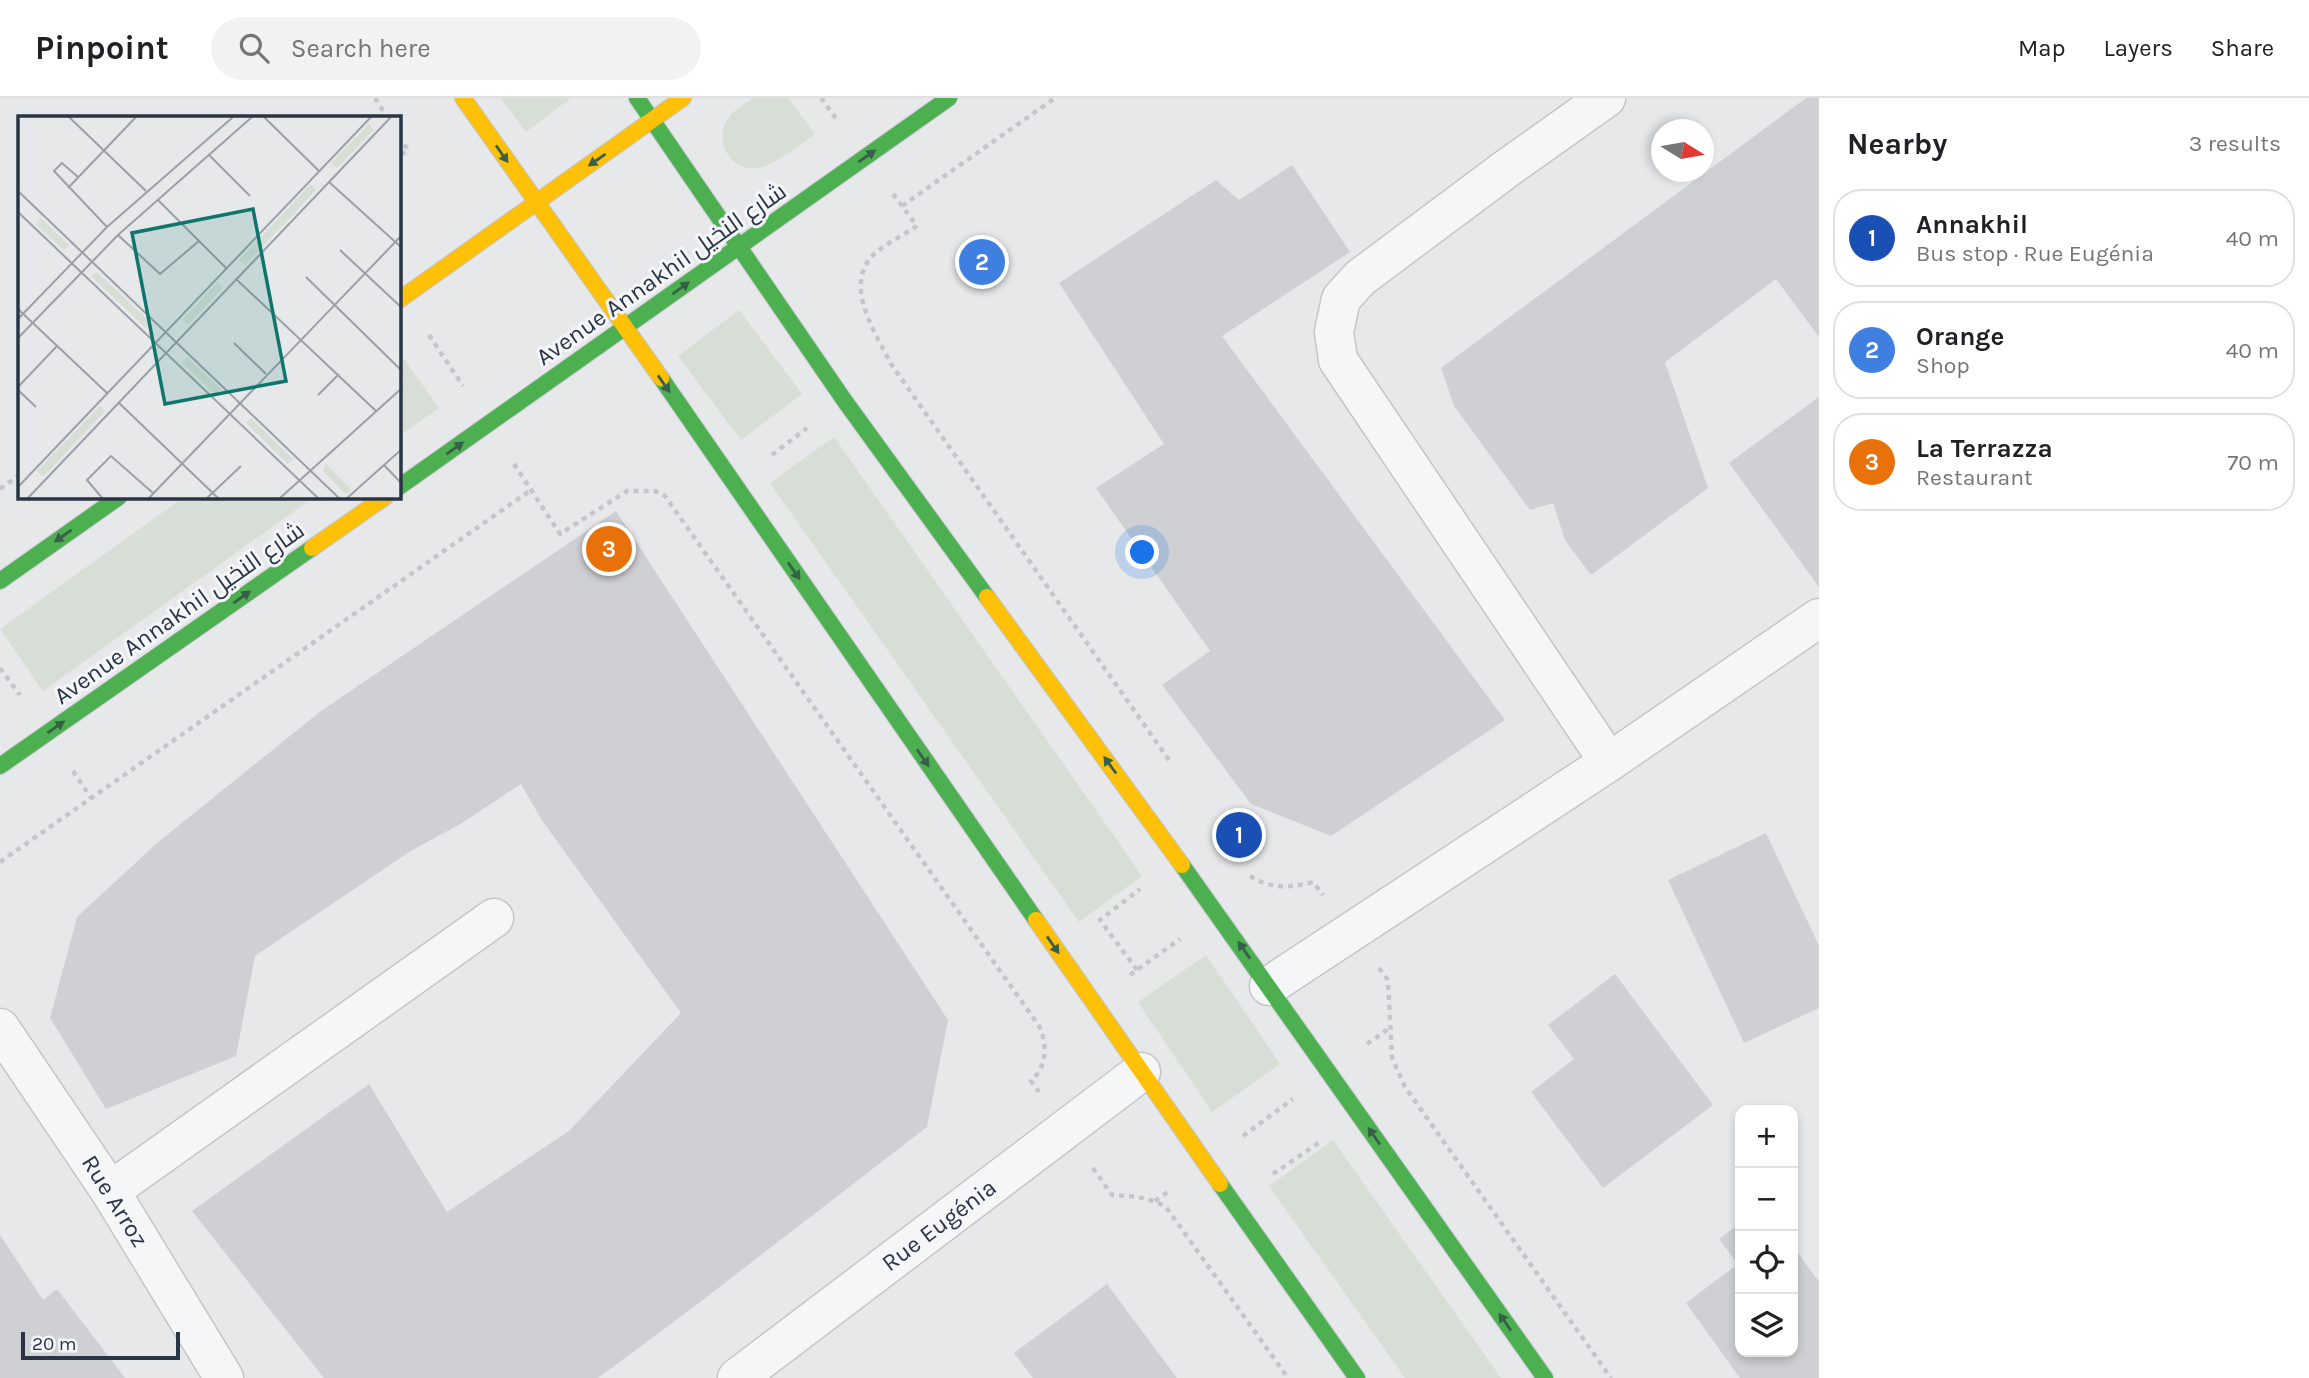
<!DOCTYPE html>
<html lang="en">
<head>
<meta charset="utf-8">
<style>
  :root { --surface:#fff; --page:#f2f2f2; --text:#202124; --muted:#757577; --line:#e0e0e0; --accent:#6c737f }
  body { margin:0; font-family:Karla,Cairo,sans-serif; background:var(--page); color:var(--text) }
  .controls { position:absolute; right:21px; bottom:21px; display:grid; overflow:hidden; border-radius:14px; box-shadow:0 4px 10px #0003 }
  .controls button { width:63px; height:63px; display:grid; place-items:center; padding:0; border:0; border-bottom:2px solid var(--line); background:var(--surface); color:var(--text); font:35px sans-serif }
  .compass { position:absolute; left:1651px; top:21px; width:63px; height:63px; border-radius:50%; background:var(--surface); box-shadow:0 4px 10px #0003; rotate:101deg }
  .scale { position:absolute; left:21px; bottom:18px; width:159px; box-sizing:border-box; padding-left:7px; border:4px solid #2b3445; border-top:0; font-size:19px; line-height:24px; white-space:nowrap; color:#2b3445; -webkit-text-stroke:5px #f4f6f9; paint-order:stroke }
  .you { position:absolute; left:1143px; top:455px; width:24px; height:24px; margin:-18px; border:5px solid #fff; border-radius:50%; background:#1a73e8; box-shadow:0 0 0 10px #1a73e833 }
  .badge { display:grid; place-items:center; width:46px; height:46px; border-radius:50%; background:var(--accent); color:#fff; font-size:23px; font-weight:700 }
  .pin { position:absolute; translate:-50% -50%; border:4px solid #fff; box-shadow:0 2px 7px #0006 }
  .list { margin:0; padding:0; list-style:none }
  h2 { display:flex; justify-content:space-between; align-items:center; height:91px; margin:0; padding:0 28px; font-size:30px }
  h2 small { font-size:23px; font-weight:400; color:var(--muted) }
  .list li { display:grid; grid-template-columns:46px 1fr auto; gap:21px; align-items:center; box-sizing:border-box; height:98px; margin:0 14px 14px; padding:0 14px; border:2px solid var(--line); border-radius:28px }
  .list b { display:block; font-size:26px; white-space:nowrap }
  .list p { margin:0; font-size:23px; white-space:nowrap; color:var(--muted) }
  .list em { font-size:23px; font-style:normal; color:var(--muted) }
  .icon { flex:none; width:38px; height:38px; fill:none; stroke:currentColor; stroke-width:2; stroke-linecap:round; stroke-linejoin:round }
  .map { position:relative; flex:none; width:1819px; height:1280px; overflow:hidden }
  header { display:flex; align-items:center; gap:42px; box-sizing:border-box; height:98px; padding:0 35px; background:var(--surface); border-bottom:2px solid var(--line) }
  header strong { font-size:33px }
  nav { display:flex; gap:38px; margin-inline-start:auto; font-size:24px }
  .search { width:490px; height:63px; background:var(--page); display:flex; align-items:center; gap:18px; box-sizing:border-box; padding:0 24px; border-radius:38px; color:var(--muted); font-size:26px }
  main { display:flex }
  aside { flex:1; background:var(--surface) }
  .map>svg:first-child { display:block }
</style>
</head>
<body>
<header>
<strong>Pinpoint</strong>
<div class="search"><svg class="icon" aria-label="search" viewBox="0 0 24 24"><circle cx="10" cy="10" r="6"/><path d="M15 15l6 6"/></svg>Search here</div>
<nav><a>Map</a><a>Layers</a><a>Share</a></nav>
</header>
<main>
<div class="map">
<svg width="1819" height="1280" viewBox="0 0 1819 1280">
  <rect width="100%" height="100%" fill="#e6e8ea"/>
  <g fill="#d6ded6">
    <polygon points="501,0 571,0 526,34"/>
    <path d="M753,0H788L815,36C799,47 775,67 758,70C734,74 715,48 725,26C730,14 743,7 753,0Z"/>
    <polygon points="739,212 802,296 741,342 678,258"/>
    <polygon points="399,254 439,310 399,338"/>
    <polygon points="834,339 1142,778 1079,824 770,385"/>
    <polygon points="184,399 314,399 43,593 0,531"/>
    <polygon points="1206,857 1280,966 1212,1014 1138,904"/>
    <polygon points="1333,1042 1501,1280 1405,1280 1269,1088"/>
  </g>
  <g fill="#ced0d3">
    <polygon points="1806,0 1819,0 1819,239 1776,181 1665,264 1708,390 1591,477 1565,442 1553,405 1530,412 1454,308 1441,270"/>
    <polygon points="1292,67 1350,154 1222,238 1505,622 1331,738 1251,706 1162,587 1210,553 1096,390 1164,346 1059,185 1216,82 1239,102"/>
    <polygon points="1819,299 1819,489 1729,365"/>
    <polygon points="616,413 948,922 927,1029 695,1208 598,1280 324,1280 192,1113 369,986 447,1114 569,1033 681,915 541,721 521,686 462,725 409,754 255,858 236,958 106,1011 50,920 77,819 157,745 321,613"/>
    <polygon points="1766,735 1819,848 1819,910 1744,945 1668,782"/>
    <polygon points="1615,876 1713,1007 1603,1090 1531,994 1574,961 1548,927"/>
    <polygon points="1740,1125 1740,1254 1793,1254 1793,1148 1819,1184 1819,1280 1740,1280 1686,1205 1738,1166 1719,1141"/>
    <polygon points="0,1137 43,1202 57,1191 125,1280 0,1280"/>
    <polygon points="1107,1186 1177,1280 1033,1280 1014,1255"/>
  </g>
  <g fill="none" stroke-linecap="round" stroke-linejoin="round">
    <defs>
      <g id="street">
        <polyline points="1606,0 1506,71 1360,180 1341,201 1334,234 1338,262 1609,664"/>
        <polyline points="1269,888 1609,664 1819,520"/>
        <polyline points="0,930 110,1093 224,1280"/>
        <polyline points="110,1093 494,820"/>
        <polyline points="737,1280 1141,974"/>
      </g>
      <g id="fast">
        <polyline points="637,0 844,302 987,499"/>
        <polyline points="661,280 1036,822"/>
        <polyline points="399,389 949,0"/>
        <polyline points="0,483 119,399"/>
        <polyline points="0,668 312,450"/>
        <polyline points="1182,767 1545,1280"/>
        <polyline points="1220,1086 1357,1280"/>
      </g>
      <g id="slow">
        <polyline points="463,0 661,280"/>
        <polyline points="399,202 683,0"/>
        <polyline points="312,450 385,399"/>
        <polyline points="987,499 1182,767"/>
        <polyline points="1036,822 1220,1086"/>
      </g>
    </defs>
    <use href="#street" stroke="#c4c6c8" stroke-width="41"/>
    <use href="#fast" stroke="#c2c5c8" stroke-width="18"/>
    <use href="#slow" stroke="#c2c5c8" stroke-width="18"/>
    <g stroke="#c5c6ca" stroke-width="4.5" stroke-dasharray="5 5" stroke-linecap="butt">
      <polyline points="375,0 387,19"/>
      <polyline points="821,0 837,22"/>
      <polyline points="399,38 408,52 399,58"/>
      <path d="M893,96L917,128C905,136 891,143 879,152C839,182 875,234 891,266L1169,662"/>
      <polyline points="902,108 1055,0"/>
      <polyline points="429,237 463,288"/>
      <polyline points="772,357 807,330"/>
      <path d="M514,366L560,436L627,393H655L665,398L1039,928C1048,947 1047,968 1031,983L1039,994"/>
      <polyline points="0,391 19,377"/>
      <polyline points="0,570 20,597"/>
      <polyline points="73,673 91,700"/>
      <polyline points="0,764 531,392"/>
      <path d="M1250,778C1271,791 1290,790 1313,784L1323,797"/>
      <polyline points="1379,870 1388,882 1392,960 1405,989 1611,1280"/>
      <polyline points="1137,872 1100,822 1140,791"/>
      <polyline points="1130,877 1180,841"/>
      <polyline points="1367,946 1391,929"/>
      <polyline points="1243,1038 1293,1001"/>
      <path d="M1093,1070L1112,1097C1132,1098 1149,1099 1166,1109L1288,1280"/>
      <polyline points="1273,1076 1320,1044"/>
      <polyline points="1155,1103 1169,1093"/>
    </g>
    <use href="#street" stroke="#f5f6f7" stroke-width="38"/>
    <use href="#fast" stroke="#4caf50" stroke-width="16"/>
    <use href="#slow" stroke="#ffc107" stroke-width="16"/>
  </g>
  <defs><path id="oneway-solid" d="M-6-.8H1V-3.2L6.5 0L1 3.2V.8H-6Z" transform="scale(1.75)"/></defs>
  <g fill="#375f49">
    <use href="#oneway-solid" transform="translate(502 56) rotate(55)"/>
    <use href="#oneway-solid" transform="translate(867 58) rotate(-35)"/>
    <use href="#oneway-solid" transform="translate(597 62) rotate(145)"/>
    <use href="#oneway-solid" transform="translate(681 190) rotate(-36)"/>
    <use href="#oneway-solid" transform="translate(664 286) rotate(55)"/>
    <use href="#oneway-solid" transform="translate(455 350) rotate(-35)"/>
    <use href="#oneway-solid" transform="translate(63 438) rotate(145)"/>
    <use href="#oneway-solid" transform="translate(794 473) rotate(55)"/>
    <use href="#oneway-solid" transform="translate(242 499) rotate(-35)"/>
    <use href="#oneway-solid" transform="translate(56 629) rotate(-35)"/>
    <use href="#oneway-solid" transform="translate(923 660) rotate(55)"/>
    <use href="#oneway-solid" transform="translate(1110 667) rotate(-126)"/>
    <use href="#oneway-solid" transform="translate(1053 847) rotate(55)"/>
    <use href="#oneway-solid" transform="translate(1244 852) rotate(-125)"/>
    <use href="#oneway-solid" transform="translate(1374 1038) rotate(-125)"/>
    <use href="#oneway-solid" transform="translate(1505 1224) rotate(-125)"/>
  </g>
  <g text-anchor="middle" stroke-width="6" stroke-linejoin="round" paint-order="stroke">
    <g font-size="24" fill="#2b3445" stroke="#f4f6f9">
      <text transform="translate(661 176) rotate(-35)" y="8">Avenue Annakhil شارع النخيل</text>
      <text transform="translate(179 515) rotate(-35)" y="8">Avenue Annakhil شارع النخيل</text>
      <text transform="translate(115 1103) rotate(58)" y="8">Rue Arroz</text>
      <text transform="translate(939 1127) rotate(-37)" y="8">Rue Eugénia</text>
    </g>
  </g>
  <g transform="translate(18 18)">
    <rect width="383" height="383" fill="#e6e8ea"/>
    <path d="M351,8L356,14L319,52L313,47ZM293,68L298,74L227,149L221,144ZM23,102L51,129L46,134L18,108ZM79,156L133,207L128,212L74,161ZM200,166L205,172L170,209L164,204ZM169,241L203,273L198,279L164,247ZM82,290L87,295L25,361L19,355ZM233,302L275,343L270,348L228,307ZM308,348L333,373L328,378L305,355Z" fill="#d6ded6"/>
    <path fill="none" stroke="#9ba0a8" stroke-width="2" d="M51,1L128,75M246,1L301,55M191,39L232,80M60,61L44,47L36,55L89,111M311,66L384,132M50,72L118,1M0,75L322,383M140,84L208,152M0,96L301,383M100,119L142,158L181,125M322,134L384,192M288,161L384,255M218,163L358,295M0,193L89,277M0,203L89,111L215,1M0,222L100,119L234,1M216,227L248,258M0,271L39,230M0,274L18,291M300,279L321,258M100,286L201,383M366,349L384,368M0,371L353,1M9,383L373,1M85,383L69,364L93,340L135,377M130,383L384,119M188,383L223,350M261,383L384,272M328,383L384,333"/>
    <path fill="#0f766e" fill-opacity="0.15" stroke="#0f766e" stroke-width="3.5" d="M235,93L268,265L147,288L114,117Z"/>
    <rect width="383" height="383" fill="none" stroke="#2b3445" stroke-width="3.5"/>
  </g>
</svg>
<div class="controls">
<button>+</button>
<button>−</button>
<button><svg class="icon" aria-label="locate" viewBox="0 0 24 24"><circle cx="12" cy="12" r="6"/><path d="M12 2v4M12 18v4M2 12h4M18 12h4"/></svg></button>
<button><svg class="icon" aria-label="layers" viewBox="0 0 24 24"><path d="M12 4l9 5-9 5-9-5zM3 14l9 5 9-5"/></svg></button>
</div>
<svg class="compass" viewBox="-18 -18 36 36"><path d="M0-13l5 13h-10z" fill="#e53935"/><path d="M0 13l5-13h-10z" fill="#757577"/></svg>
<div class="scale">20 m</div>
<div class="you"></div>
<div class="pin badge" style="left:1239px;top:737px;background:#1a4fb4">1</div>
<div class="pin badge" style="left:982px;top:164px;background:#3f7fe0">2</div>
<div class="pin badge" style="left:609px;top:451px;background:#e8710a">3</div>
</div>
<aside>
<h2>Nearby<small>3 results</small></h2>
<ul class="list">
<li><span class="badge" style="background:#1a4fb4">1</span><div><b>Annakhil</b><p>Bus stop · Rue Eugénia</p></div><em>40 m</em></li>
<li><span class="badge" style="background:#3f7fe0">2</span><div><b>Orange</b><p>Shop</p></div><em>40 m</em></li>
<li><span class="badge" style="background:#e8710a">3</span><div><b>La Terrazza</b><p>Restaurant</p></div><em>70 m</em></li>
</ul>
</aside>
</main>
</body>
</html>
